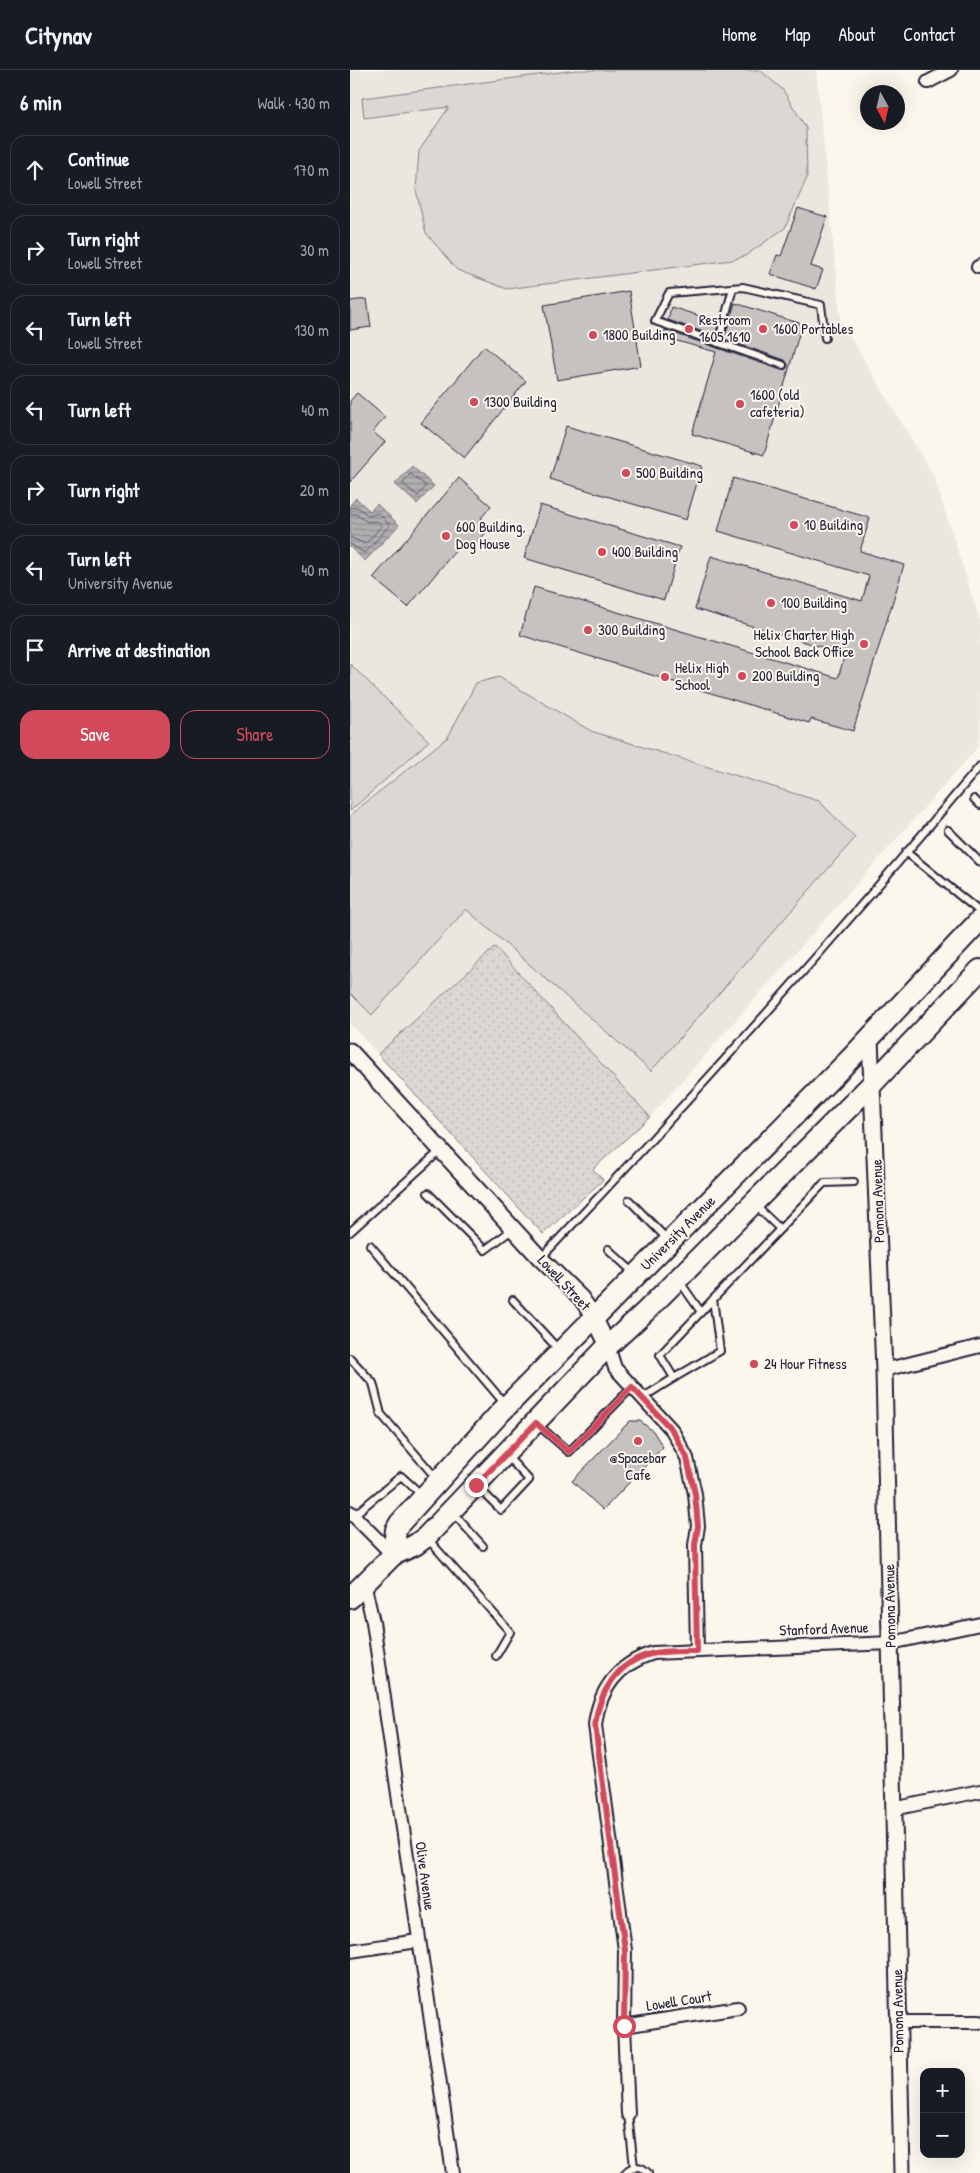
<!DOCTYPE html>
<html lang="en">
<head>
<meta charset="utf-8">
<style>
  :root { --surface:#171b24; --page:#242831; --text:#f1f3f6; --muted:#9ea1a6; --line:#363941; --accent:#d1495b }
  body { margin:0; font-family:"Patrick Hand",sans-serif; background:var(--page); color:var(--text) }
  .controls { position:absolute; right:15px; bottom:15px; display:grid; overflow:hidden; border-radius:10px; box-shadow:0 5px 20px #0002 }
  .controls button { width:45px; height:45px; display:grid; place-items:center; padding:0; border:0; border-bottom:1px solid var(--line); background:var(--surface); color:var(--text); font:25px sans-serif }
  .compass { position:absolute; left:510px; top:15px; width:45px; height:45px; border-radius:50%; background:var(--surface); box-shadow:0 5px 20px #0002; rotate:172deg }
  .stop { position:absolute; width:15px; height:15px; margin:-11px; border:4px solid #d1495b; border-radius:50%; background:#fff }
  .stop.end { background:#d1495b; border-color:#fff; box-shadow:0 1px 5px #0008 }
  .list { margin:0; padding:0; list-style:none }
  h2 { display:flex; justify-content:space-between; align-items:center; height:65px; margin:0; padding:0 20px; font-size:21px }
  h2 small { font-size:16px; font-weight:400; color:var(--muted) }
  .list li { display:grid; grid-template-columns:32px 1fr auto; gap:15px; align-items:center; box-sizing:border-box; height:70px; margin:0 10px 10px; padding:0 10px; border:1px solid var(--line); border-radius:15px }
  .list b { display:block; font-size:19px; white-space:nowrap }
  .list p { margin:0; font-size:16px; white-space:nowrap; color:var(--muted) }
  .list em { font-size:16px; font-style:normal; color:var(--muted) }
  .actions { display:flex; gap:10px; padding:15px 20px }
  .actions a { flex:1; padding:11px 0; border:1px solid var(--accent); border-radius:15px; text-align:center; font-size:18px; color:var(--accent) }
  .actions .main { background:var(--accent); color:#fff }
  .icon { flex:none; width:28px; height:28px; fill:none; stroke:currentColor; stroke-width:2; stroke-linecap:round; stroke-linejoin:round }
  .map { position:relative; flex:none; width:630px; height:2103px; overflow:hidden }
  header { display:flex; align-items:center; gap:30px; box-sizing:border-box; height:70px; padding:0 25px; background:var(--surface); border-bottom:1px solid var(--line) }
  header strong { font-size:24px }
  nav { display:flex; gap:28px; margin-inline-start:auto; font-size:18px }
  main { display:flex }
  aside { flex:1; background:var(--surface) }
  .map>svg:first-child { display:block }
</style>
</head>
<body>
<header>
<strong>Citynav</strong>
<nav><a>Home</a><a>Map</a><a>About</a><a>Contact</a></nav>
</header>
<main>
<aside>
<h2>6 min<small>Walk · 430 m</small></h2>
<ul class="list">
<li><svg class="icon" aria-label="ahead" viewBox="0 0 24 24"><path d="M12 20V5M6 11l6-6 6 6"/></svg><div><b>Continue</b><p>Lowell Street</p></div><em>170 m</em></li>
<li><svg class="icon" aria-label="right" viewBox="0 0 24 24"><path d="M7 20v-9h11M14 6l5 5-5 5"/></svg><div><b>Turn right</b><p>Lowell Street</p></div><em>30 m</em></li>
<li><svg class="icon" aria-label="left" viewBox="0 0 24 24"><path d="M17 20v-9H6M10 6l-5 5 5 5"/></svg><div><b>Turn left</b><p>Lowell Street</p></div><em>130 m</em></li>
<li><svg class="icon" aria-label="left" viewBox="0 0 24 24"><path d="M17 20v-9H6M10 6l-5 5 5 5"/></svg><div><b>Turn left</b></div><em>40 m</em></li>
<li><svg class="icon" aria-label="right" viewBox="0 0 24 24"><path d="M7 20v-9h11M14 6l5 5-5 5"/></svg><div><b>Turn right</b></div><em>20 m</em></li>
<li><svg class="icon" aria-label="left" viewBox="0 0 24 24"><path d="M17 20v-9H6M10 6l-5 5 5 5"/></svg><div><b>Turn left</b><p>University Avenue</p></div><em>40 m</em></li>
<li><svg class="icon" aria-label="arrive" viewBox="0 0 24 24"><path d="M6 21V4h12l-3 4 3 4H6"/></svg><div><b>Arrive at destination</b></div></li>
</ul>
<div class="actions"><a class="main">Save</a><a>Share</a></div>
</aside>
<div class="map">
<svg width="630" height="2103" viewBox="0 0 630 2103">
  <defs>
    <pattern id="park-dots" width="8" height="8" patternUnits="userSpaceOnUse" patternTransform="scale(1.25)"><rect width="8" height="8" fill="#dbd8d3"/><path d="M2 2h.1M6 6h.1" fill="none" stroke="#bcb9b6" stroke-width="1.8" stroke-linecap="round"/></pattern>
    <pattern id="water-rules" width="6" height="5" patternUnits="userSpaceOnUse" patternTransform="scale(1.25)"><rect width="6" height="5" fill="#b1aeb0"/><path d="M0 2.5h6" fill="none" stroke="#908d90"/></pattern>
  </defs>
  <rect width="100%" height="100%" fill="#fbf7ec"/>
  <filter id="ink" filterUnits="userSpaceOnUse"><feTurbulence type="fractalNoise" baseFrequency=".02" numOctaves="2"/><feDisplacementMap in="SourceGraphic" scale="10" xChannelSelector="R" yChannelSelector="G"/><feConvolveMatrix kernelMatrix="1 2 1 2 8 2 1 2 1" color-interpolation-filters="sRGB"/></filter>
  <g filter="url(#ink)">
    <polygon fill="#ebe7df" points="0,0 466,0 491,251 584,407 630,551 630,663 627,678 300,1047 243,1099 253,1110 193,1164 0,954"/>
    <g fill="#dbd8d3" stroke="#7e7d87">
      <polygon points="226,0 410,0 433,20 456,58 457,108 435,158 395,186 382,190 157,219 107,200 76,163 66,120 69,81 99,37 14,48 12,28"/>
      <polygon points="0,594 79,671 0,741"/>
      <polygon points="149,607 241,661 469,731 505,768 301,1001 116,839 22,945 0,923 0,745 98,667 126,613"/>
    </g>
    <polygon fill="url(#park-dots)" stroke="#7e7d87" points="145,877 300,1047 243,1099 253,1110 193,1164 28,984"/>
    <g fill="url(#water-rules)" stroke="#787681">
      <polygon points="62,396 84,416 67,434 45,414"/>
      <polygon points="6,428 20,441 27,434 49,455 15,491 0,477 0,435"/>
    </g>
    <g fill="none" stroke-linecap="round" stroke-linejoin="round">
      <g stroke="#5b5a6a" stroke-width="1">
        <polygon points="61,404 76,416 68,426 53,414"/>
        <polyline points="0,438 7,437 19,446 28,443 40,455 15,483 0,474"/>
        <polyline points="0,444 6,444 17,452 27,451 32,456 15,474 0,467"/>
      </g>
    </g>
    <g fill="#c6c2c0" stroke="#22223b">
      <polygon points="448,138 477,147 461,196 473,200 466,219 420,204 427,185 431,186"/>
      <polygon points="279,221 291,296 207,310 194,235"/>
      <polygon points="17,229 21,257 0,260 0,231"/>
      <polygon points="385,233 452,254 414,385 342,364 366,282 313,267 315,260 431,300 436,299 438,295 435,290 374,269"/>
      <polygon points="321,237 369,252 365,266 318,250"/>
      <polygon points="134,276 176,311 114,388 71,353"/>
      <polygon points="7,323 35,347 23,362 35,372 0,412 0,331"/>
      <polygon points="216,356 352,396 336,450 200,409"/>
      <polygon points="109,408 141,436 131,448 141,457 120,481 111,474 58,537 23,508"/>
      <polygon points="383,408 520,448 510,481 554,495 503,661 461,649 459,653 170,565 184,517 488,608 495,584 345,539 361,486 512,531 519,506 368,461"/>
      <polygon points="190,435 330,477 314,530 174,488"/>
      <polygon points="280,1351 290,1351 303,1361 313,1377 253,1440 222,1411"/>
    </g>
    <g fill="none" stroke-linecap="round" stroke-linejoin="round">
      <defs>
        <g id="service">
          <polyline points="368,273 383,218"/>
          <polyline points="433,295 305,251 319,223 393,217 471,235 475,268"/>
          <polyline points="624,729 630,735"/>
          <polyline points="598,760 630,792"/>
          <polyline points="556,782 630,842"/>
          <polyline points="78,1123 135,1180 163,1159"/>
          <polyline points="279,1130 319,1171"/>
          <polyline points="406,1136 430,1159 474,1113 504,1112"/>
          <polyline points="0,1162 91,1080"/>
          <polyline points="20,1175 155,1334"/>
          <polyline points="258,1179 285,1204"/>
          <path d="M191,1188C342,1029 489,864 630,696"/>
          <polyline points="330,1212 351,1242"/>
          <polyline points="363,1229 370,1281 324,1308 310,1285 430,1159"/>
          <polyline points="163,1230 208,1279"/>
          <polyline points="0,1288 23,1313 31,1344 86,1408"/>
          <polyline points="292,1328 324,1308"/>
          <polyline points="187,1354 219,1382 282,1317"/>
          <polyline points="128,1417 151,1440 179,1410 157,1386"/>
          <polyline points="102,1442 133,1476"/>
          <polyline points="3,1446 51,1406 72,1425"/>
          <polyline points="78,1469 160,1562 146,1586"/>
          <polyline points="278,2044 284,2097"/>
          <path d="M275,2103C282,2095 291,2095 298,2103"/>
        </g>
        <g id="minor">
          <polyline points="578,12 601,0"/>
          <polyline points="628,197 630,196"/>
          <polyline points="258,1276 265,1298 322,1360 337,1388 345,1424 348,1456 345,1475 347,1581"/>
          <polyline points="534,1300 630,1276"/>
          <polyline points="0,1442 43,1485"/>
          <polyline points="14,1513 23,1552 103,2103"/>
          <polyline points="543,1739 630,1721"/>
          <polyline points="0,1881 68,1871"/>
          <polyline points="547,1952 630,1952"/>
          <polyline points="274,1956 388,1938"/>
          <path d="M278,2044L274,1956L275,1880L245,1655C249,1620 268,1594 303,1583L541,1573L630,1554"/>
        </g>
        <g id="tertiary">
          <polyline points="520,969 534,1300 552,2103"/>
          <polyline points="0,981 190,1188 231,1228 244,1247 258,1276"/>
        </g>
        <g id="primary">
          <polyline points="43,1485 46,1460 50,1453 151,1342 502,987 630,850"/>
          <polyline points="0,1528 43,1485 65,1475 76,1467 258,1276 296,1241 523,1013 630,900"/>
        </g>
      </defs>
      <use href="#service" stroke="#22223b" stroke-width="10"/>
      <use href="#minor" stroke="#22223b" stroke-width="16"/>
      <use href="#tertiary" stroke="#22223b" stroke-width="19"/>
      <use href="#primary" stroke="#22223b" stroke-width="24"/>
      <use href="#service" stroke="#fbf7ec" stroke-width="6"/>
      <use href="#minor" stroke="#fbf7ec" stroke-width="12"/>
      <use href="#tertiary" stroke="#fbf7ec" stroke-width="15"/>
      <use href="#primary" stroke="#fbf7ec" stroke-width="20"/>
    </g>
  </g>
  <g fill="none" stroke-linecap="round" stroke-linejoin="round" filter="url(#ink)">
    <path stroke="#d1495b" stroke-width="6" d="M126,1415L186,1353L219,1382L282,1317L322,1360L337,1388L345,1424L348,1456L345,1475L347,1581C332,1581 315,1580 301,1584C267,1592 249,1623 245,1655L275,1880L274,1956"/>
  </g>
  <g fill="#d1495b" stroke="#fbf7ec" stroke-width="2">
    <circle cx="339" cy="259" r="5"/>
    <circle cx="413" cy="259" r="5"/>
    <circle cx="243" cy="265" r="5"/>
    <circle cx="124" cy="332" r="5"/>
    <circle cx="390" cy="334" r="5"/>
    <circle cx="276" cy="403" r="5"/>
    <circle cx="444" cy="455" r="5"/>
    <circle cx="96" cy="466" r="5"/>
    <circle cx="252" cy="482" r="5"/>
    <circle cx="421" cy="533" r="5"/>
    <circle cx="238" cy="560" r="5"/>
    <circle cx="514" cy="574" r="5"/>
    <circle cx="392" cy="606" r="5"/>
    <circle cx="315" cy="607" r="5"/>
    <circle cx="404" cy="1294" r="5"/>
    <circle cx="288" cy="1371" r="5"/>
  </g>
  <g text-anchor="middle" stroke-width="4" stroke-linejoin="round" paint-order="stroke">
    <g font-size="15" fill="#22223b" stroke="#fbf7ec" text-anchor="start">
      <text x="349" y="255">Restroom<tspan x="349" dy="17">1605 1610</tspan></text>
      <text x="423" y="264">1600 Portables</text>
      <text x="253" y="270">1800 Building</text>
      <text x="400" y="330">1600 (old<tspan x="400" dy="17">cafeteria)</tspan></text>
      <text x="134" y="337">1300 Building</text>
      <text x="286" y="408">500 Building</text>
      <text x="454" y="460">10 Building</text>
      <text x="106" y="462">600 Building,<tspan x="106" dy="17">Dog House</tspan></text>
      <text x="262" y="487">400 Building</text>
      <text x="431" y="538">100 Building</text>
      <text x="248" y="565">300 Building</text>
      <text x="504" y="570" text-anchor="end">Helix Charter High<tspan x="504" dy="17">School Back Office</tspan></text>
      <text x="325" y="603">Helix High<tspan x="325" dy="17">School</tspan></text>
      <text x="402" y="611">200 Building</text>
      <text x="414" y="1299">24 Hour Fitness</text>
      <text x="288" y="1393" text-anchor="middle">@Spacebar<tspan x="288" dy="17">Cafe</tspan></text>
    </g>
    <g font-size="15" fill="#22223b" stroke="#fbf7ec">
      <text transform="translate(528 1131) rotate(-92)" y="5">Pomona Avenue</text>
      <text transform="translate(328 1163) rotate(-45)" y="5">University Avenue</text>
      <text transform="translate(214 1213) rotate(47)" y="5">Lowell Street</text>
      <text transform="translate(540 1536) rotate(-91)" y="5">Pomona Avenue</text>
      <text transform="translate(474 1559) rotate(-2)" y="5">Stanford Avenue</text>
      <text transform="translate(75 1806) rotate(82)" y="5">Olive Avenue</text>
      <text transform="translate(329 1931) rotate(-9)" y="5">Lowell Court</text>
      <text transform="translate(548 1941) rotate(-91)" y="5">Pomona Avenue</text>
    </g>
  </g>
</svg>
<div class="controls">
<button>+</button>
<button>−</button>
</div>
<svg class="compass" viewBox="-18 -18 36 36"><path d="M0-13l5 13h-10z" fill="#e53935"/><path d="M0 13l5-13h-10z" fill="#9ea1a6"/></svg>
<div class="stop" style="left:274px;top:1956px"></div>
<div class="stop end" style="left:126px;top:1415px"></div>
</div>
</main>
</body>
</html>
